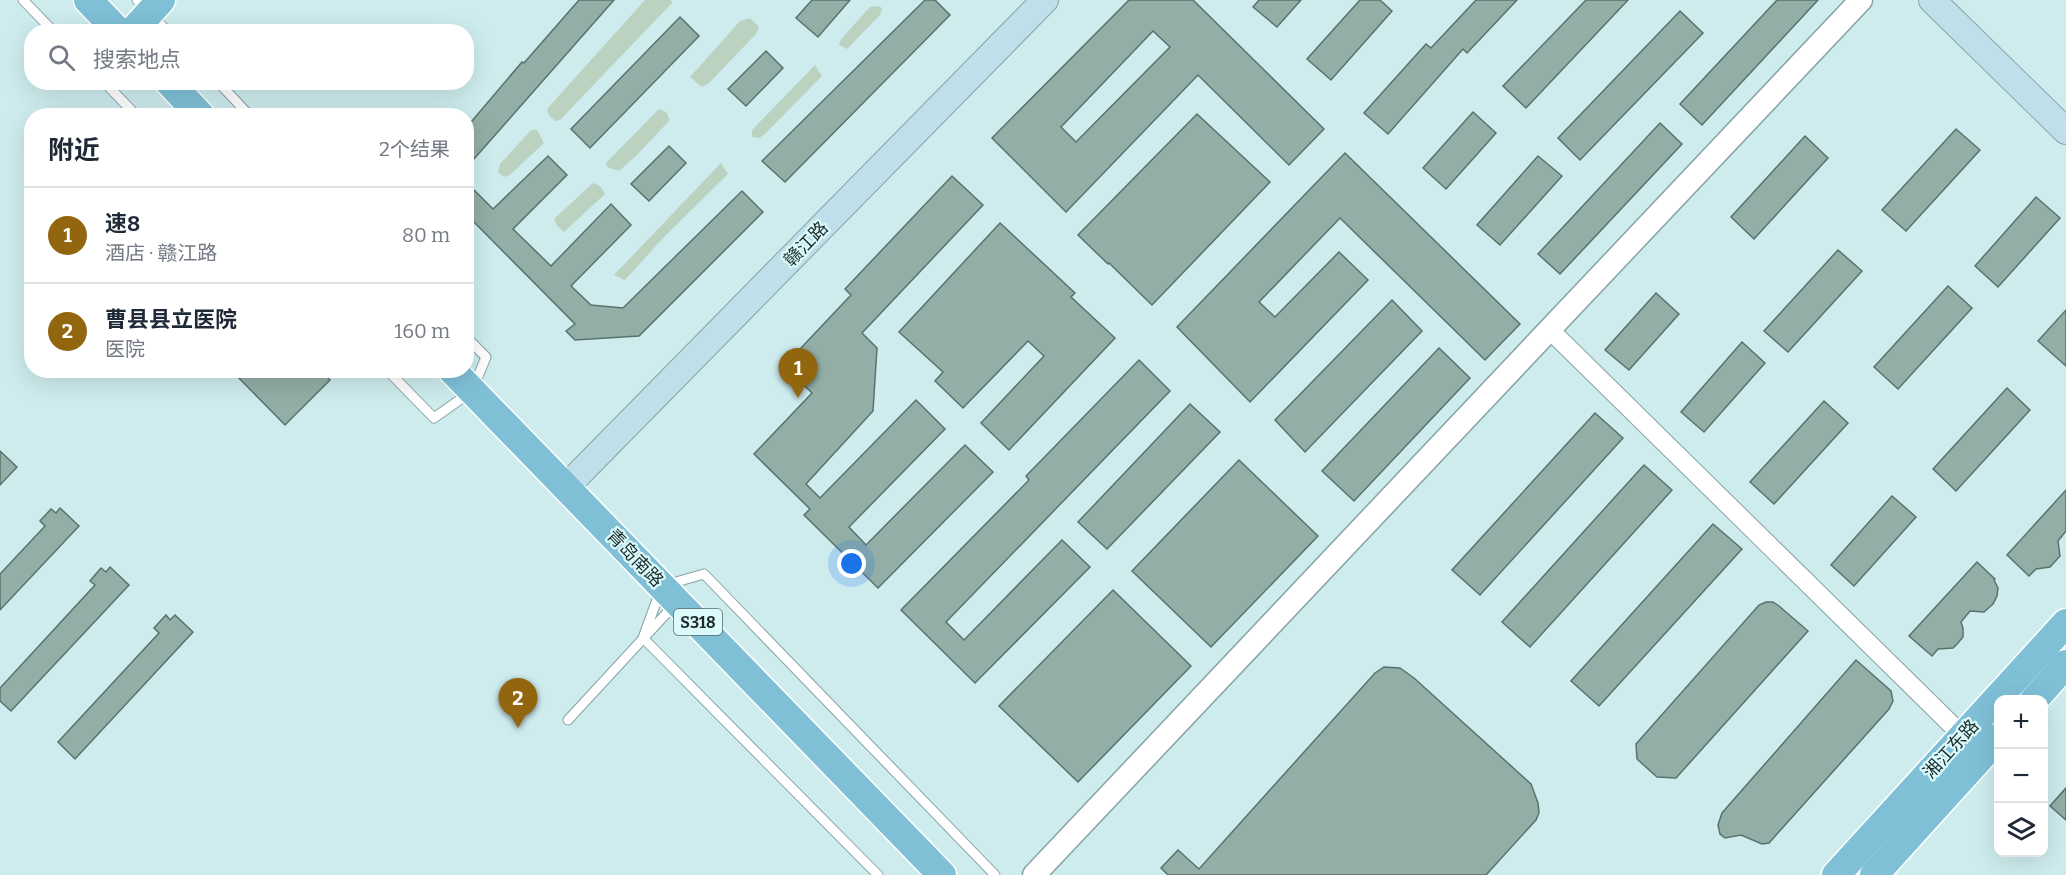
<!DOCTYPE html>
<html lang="zh">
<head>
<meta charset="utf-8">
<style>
  :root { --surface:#fff; --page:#f2f2f3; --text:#1f2937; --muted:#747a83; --line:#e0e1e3; --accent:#91660f }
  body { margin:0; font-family:Bitter,"Noto Sans SC",serif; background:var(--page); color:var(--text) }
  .controls { position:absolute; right:18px; bottom:18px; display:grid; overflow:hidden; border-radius:12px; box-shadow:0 6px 24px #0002 }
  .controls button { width:54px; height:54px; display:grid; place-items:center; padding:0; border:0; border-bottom:2px solid var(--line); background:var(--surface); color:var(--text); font:30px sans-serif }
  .you { position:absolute; left:852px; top:564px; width:21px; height:21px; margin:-15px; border:4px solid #fff; border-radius:50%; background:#1a73e8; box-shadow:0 0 0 9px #1a73e833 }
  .badge { display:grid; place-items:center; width:39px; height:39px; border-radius:50%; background:var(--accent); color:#fff; font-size:20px; font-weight:700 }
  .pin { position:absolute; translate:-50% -50px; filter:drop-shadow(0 2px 3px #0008) }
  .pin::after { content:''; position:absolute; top:32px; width:21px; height:18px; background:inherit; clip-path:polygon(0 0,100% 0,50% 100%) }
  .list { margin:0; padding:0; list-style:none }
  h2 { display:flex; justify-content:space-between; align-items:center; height:78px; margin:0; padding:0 24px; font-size:26px }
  h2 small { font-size:20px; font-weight:400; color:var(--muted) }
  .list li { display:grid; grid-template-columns:39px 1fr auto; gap:18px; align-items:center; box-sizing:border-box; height:96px; padding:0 24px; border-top:2px solid var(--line) }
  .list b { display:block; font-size:22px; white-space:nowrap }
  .list p { margin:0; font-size:20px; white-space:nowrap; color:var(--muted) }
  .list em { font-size:20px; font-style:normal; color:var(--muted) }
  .icon { flex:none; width:33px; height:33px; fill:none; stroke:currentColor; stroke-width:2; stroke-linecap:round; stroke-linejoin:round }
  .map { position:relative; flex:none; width:2066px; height:875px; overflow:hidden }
  .search { position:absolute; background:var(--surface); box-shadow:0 6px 24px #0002; left:24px; top:24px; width:450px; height:66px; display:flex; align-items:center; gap:15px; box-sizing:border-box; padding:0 21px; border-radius:24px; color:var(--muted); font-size:22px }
  .panel { position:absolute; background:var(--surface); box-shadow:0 6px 24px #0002; left:24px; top:108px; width:450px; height:270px; border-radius:24px }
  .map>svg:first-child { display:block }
</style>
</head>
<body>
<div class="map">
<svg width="2066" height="875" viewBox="0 0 2066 875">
  <rect width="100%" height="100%" fill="#ceecee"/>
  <g fill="#bcd2c1">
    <polygon points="645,0 671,0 672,3 560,120 555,121 549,115 547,109"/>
    <polygon points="878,6 882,8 880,15 847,49 839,45 841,39 870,7"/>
    <polygon points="750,18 759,27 756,34 709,83 702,87 690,77 740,21"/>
    <polygon points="815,65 822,76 764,135 759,138 752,137 752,130"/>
    <polygon points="659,109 666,112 670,120 637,155 619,171 607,167 606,163"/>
    <polygon points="531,130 537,130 544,143 510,175 504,177 498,172 500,164"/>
    <polygon points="721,163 728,174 665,236 625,280 614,275"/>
    <polygon points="593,183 600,186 605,194 564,232 557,226 554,219"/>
  </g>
  <g fill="#93aea7" stroke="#59736c" stroke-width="1.5" fill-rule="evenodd">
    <polygon points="579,0 614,0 466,168 466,128 522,62 524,63"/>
    <polygon points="812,0 850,0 818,37 796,18"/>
    <polygon points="925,0 935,0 950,15 785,182 762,161"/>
    <path d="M1129,0H1193L1324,129L1289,165L1198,75L1066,212L992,138ZM1153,31L1170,47L1076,142L1061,127Z"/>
    <polygon points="1259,0 1301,0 1277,27 1253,7"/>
    <polygon points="1360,0 1380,0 1392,11 1331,80 1307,59"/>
    <polygon points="1476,0 1517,0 1467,53 1463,49 1388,134 1364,113 1426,44 1431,48"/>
    <polygon points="1586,0 1628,0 1526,108 1503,86"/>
    <polygon points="1777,0 1818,0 1702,125 1680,104"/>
    <polygon points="1680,11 1703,33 1580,160 1558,138"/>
    <polygon points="680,17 699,36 590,148 571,129"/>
    <polygon points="766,51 783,68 746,106 728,89"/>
    <polygon points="1473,112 1496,133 1446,189 1423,168"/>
    <polygon points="1197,114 1270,182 1152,305 1109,263 1108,264 1078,235"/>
    <polygon points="1660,123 1682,144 1560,274 1538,254"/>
    <polygon points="1956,129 1980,150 1906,231 1882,210"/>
    <polygon points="1805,136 1828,158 1754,239 1731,217"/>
    <polygon points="669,146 686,163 649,201 631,184"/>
    <polygon points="1345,153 1520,324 1485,360 1340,218 1259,302 1275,317 1339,252 1368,280 1250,402 1177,327"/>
    <polygon points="548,156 567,175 513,229 551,266 611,204 631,225 571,286 591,305 623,308 742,191 763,212 639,336 575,340 566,331 575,324 466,214 466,182 493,209"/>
    <polygon points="1538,156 1562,176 1500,245 1477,225"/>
    <polygon points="952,176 983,205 862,333 877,348 873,411 806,484 820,498 916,400 945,429 849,527 866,545 965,445 993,472 878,588 804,515 810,509 754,454 812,393 784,366 851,295 845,289"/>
    <polygon points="2036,197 2060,218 1998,287 1975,266"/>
    <polygon points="1000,223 1075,293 1071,297 1115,338 1009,450 981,423 1044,356 1028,341 963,408 935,381 943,372 899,332"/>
    <polygon points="1838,250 1862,271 1788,352 1764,331"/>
    <polygon points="1948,286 1972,308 1898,389 1874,367"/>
    <polygon points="1656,293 1679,314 1629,370 1605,350"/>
    <polygon points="1392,300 1422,331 1305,452 1275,420"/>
    <polygon points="2066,310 2066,366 2038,341"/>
    <polygon points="1742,342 1765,363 1704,432 1681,412"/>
    <polygon points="1439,348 1470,378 1354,501 1322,471"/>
    <polygon points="1139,360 1170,391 946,622 964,640 1062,540 1090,567 975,683 901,610 1029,480 1026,476"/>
    <polygon points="231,370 321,370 330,380 285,425"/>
    <polygon points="2007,388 2030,410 1956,491 1933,469"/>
    <polygon points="1824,401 1848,423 1774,504 1750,482"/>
    <polygon points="1190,404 1220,432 1107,549 1078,522"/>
    <polygon points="1595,413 1623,438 1480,595 1452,570"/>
    <polygon points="0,451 17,467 0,485"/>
    <polygon points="1239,460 1318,536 1211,647 1132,571"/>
    <polygon points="1644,465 1672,490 1530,647 1502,622"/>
    <polygon points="2066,490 2066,531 2058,541 2060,556 2050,567 2036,569 2029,576 2007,555"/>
    <polygon points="1892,496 1916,517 1854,586 1831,565"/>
    <polygon points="60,508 79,526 0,610 0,574 45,526 40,521 51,509 56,513"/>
    <polygon points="1713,524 1742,549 1599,706 1571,681"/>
    <polygon points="1977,562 1995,579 1994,580 1998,588 1997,596 1993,604 1984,612 1970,611 1961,622 1963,628 1963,637 1958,643 1953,648 1938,649 1932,656 1909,636"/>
    <polygon points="110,567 129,585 11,711 0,701 0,688 95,585 90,581 101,568 106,572"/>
    <polygon points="1113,590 1191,666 1078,782 999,706"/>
    <polygon points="1766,602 1773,602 1779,606 1808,631 1676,778 1657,777 1637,759 1636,744 1759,605"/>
    <polygon points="166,615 170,620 175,615 193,632 75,759 58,742 159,633 154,628"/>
    <polygon points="1856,660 1891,691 1893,701 1889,709 1769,843 1762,844 1741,835 1725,838 1720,834 1718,825 1722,813"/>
    <polygon points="1384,667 1400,668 1414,678 1531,784 1538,803 1539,813 1536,820 1486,875 1168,875 1161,868 1178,850 1199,869 1375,673"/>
    <polygon points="2066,788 2066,820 2050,806"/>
  </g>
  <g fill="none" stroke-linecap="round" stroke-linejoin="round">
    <defs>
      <g id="service">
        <polyline points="23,0 54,32"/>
        <polyline points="137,0 168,32"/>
        <polyline points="104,82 137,116"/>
        <polyline points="218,82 250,116"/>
        <polyline points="387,370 434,418 472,391 486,357 466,337"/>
        <polyline points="568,720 676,603"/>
        <polyline points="878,875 643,638 662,586 704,574 995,875"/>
      </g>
      <polyline id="minor" points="1549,329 1963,736"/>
      <polyline id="tertiary" points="1034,875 1861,0"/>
      <g id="secondary">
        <polyline points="1932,0 2066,131"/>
        <polyline points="566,487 1045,0"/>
      </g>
      <g id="primary">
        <polyline points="88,0 119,32"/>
        <polyline points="132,32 161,0"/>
        <polyline points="169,82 201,116"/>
        <polyline points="452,370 942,875"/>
        <polyline points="2034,700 2066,664"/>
        <polyline points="1836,875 2066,623"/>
        <polyline points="1874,875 1998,738"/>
      </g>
    </defs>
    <use href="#service" stroke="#87a3a5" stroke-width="11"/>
    <use href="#minor" stroke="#87a3a5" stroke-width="20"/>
    <use href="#tertiary" stroke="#87a3a5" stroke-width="25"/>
    <use href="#secondary" stroke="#87a3a5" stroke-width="28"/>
    <use href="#primary" stroke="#fff" stroke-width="31"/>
    <use href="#service" stroke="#fff" stroke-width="9"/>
    <use href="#minor" stroke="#fff" stroke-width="18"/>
    <use href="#tertiary" stroke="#fff" stroke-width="22"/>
    <use href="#secondary" stroke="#bfe0eb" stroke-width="26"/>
    <use href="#primary" stroke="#7fc0d7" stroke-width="28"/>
  </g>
  <g text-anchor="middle" stroke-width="4.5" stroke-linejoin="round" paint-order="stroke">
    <rect fill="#dbfafc" stroke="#576869" stroke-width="1.5" x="674" y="609" width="48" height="26" rx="4.5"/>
    <g font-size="16" font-weight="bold" fill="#1e2a2a">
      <text x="698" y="628">S318</text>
    </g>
    <g font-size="18" fill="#1e2a2a" stroke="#dbfafc">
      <text transform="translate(806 244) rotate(-46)" y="6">赣江路</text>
      <text transform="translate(635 558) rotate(46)" y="6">青岛南路</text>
      <text transform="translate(1951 749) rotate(-48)" y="6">湘江东路</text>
    </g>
  </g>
</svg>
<div class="controls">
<button>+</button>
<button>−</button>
<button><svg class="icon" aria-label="layers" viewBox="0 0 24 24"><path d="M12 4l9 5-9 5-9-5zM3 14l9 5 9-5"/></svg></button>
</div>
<div class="you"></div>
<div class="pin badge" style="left:798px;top:398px">1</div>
<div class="pin badge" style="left:518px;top:728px">2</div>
<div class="search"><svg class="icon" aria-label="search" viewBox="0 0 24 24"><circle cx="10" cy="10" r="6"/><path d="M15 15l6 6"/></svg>搜索地点</div>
<section class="panel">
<h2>附近<small>2个结果</small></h2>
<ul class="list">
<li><span class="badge">1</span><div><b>速8</b><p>酒店 · 赣江路</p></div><em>80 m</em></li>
<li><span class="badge">2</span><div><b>曹县县立医院</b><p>医院</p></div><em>160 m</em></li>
</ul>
</section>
</div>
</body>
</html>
